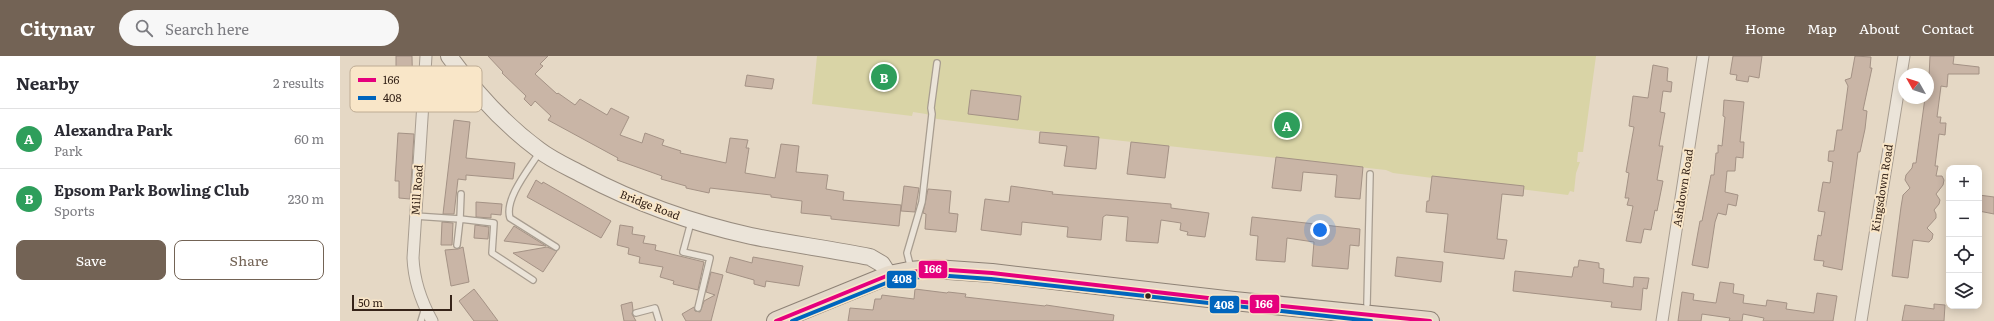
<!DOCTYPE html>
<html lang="en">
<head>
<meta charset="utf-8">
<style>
  :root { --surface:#fff; --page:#f7f7f7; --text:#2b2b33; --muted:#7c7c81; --line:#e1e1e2; --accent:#736355 }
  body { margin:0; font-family:Literata,serif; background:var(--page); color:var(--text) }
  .controls { position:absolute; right:12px; bottom:12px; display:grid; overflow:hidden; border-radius:8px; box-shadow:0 2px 10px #0003 }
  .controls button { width:36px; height:36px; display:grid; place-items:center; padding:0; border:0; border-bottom:1px solid var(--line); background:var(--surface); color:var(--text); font:20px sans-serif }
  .compass { position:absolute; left:1558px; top:12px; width:36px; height:36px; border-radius:50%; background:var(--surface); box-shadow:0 2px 10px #0003; rotate:309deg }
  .scale { position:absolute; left:12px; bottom:10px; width:100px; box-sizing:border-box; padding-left:4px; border:2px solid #362419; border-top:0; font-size:11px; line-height:14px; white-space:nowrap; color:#362419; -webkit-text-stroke:3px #f9e6c8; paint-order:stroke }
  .you { position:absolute; left:980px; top:174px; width:14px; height:14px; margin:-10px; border:3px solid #fff; border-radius:50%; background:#1a73e8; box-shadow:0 0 0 6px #1a73e833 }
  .badge { display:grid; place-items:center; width:26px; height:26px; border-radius:50%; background:var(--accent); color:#fff; font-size:13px; font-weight:700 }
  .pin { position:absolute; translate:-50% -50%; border:2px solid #fff; box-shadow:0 1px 4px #0006 }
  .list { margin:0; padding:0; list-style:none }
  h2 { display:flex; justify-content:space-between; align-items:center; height:52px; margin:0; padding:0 16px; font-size:17px }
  h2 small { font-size:13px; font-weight:400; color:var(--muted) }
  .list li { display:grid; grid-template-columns:26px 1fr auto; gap:12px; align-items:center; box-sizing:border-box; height:60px; padding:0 16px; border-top:1px solid var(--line) }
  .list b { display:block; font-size:15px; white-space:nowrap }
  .list p { margin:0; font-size:13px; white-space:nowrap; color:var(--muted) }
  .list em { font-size:13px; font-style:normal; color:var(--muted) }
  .actions { display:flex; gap:8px; padding:12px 16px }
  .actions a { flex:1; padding:9px 0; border:1px solid var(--accent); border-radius:8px; text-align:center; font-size:14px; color:var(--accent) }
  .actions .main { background:var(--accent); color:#fff }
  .icon { flex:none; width:22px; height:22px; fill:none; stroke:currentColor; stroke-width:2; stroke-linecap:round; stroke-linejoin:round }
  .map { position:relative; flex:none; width:1654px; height:265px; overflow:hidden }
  header { display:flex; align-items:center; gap:24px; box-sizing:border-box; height:56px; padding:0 20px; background:var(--accent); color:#fff }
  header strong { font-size:19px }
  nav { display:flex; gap:22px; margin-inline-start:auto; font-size:14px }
  .search { width:280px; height:36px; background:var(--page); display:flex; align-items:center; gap:10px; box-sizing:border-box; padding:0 14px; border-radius:22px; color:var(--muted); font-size:15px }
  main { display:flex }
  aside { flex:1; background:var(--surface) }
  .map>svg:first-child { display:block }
</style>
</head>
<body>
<header>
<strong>Citynav</strong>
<div class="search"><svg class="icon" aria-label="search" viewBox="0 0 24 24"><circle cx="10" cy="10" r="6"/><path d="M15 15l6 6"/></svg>Search here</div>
<nav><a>Home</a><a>Map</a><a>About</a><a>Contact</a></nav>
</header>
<main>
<aside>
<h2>Nearby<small>2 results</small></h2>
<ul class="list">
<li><span class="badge" style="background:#2e9e5b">A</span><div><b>Alexandra Park</b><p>Park</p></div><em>60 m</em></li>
<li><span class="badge" style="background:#2e9e5b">B</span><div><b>Epsom Park Bowling Club</b><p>Sports</p></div><em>230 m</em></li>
</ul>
<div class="actions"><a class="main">Save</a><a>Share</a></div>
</aside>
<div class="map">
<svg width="1654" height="265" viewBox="0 0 1654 265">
  <rect width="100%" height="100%" fill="#e5d8c5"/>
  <polygon fill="#d9d4a6" points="477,0 1256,0 1243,96 1238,96 1237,106 1240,106 1236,117 1234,136 1230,135 1228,139 1053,117 1046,114 738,80 597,63 586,58 573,56 572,60 472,48"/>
  <g fill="#c9b5a6" stroke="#a49285">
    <polygon points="56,0 72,0 73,45 56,45"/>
    <polygon points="148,0 208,0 200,8 203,10 195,18 217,38 218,37 235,49 240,43 267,59 271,52 289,61 280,79 302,87 305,77 324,84 322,89 341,95 340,97 386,107 390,82 408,84 406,92 409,92 405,117 435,122 441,88 459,90 456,116 488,119 486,133 504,136 503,144 561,149 559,170 491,163 491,160 461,157 462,145 431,141 431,139 370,132 369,137 346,132 346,130 321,123 322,120 277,104 278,102 208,64 211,60 195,45 191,50 184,43 186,40 162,17 163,16"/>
    <polygon points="1393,0 1422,0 1419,22 1409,20 1408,26 1396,24 1397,19 1390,18"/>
    <polygon points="1515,0 1531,1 1530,12 1532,12 1523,54 1527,55 1525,73 1520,96 1518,96 1502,214 1483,210 1484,205 1474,204 1478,179 1481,180 1485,156 1478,155 1483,126 1490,127 1493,106 1488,105 1489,95 1494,95 1497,74 1502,74 1508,30 1505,24 1511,22"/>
    <polygon points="1590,0 1614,0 1613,8 1639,11 1639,18 1608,18 1607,31 1601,30 1597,61 1601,61 1600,67 1606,67 1605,79 1599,78 1595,110 1598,110 1596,120 1602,120 1604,124 1603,129 1596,138 1600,144 1599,148 1594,154 1596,158 1596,162 1587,172 1593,178 1592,183 1589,186 1573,184 1568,222 1552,220 1561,151 1563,139 1570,132 1565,124 1566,119 1572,112 1573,107 1576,107 1585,42 1588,42"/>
    <polygon points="1313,9 1328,12 1327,25 1332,26 1331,36 1323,35 1320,56 1325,57 1319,90 1323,90 1317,124 1323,125 1317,155 1315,154 1311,174 1304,173 1301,187 1286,185 1293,150 1287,149 1289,142 1285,142 1289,117 1286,116 1294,71 1289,70 1293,40 1308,42"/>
    <polygon points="407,19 434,23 432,33 405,30"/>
    <polygon points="631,34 681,40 678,64 628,58"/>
    <polygon points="1384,44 1404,46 1400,86 1404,86 1403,102 1396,101 1395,115 1387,115 1385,136 1398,139 1396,150 1388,148 1386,159 1378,157 1375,166 1368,212 1352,209 1360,165 1362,165 1371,119 1374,119 1376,97 1378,97 1378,89 1382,90 1385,61 1383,60"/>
    <polygon points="114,64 130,66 126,102 175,107 173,123 126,119 126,124 118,123 114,158 103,158"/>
    <polygon points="700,76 759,81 756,113 724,110 727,90 699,87"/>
    <polygon points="58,77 74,78 70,143 59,142 59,125 55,125"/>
    <polygon points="791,86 829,90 825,122 787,118"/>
    <polygon points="936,101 1023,111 1020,143 995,141 997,119 963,116 961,135 932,132"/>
    <polygon points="1092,120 1184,130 1183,140 1162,138 1157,183 1167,184 1164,203 1104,196 1108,158 1086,156 1087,145 1089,145"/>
    <polygon points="196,124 202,128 203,126 271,165 261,182 187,141"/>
    <polygon points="564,130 579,132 575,156 561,155"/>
    <polygon points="671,130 713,136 712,138 831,148 831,152 869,157 865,181 847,179 848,176 840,174 841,167 821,164 818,187 786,185 788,161 766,159 763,161 761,184 727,181 728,171 682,166 681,179 641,174 645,143 669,146"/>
    <polygon points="588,133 611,135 609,157 618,158 616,176 585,173 586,158 583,157"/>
    <polygon points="1639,139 1654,141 1654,158 1639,155"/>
    <polygon points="136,146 162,148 161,159 151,158 151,162 136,161"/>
    <polygon points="912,161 1020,173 1019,190 1010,189 1008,213 972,210 974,186 947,182 945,206 916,204 918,180 910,179"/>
    <polygon points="102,166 113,167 112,189 101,189"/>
    <polygon points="135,169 149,171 148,183 134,182"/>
    <polygon points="280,169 293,171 292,178 305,180 303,187 316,189 315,194 364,206 358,234 333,228 334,225 320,221 323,211 299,207 300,201 288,198 289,192 277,189"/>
    <polygon points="174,170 206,190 164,185"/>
    <polygon points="123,191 129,226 111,230 105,194 118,193"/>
    <polygon points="207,191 217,195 203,216 173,197"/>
    <polygon points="390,201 412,207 413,201 463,210 459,230 426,225 425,231 414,228 414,224 386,216"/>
    <polygon points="1057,201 1103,206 1101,226 1055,220"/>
    <polygon points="1239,204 1259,207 1259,212 1264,213 1263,227 1293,231 1294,221 1309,222 1307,233 1303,232 1301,254 1271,251 1272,246 1173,235 1175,215 1232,221 1234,211 1238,211"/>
    <polygon points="371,216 383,219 371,265 346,265 342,258 354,251 355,255 360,256 364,245 375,239 366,236"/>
    <polygon points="1380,226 1394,228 1393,237 1404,239 1403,247 1426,250 1427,244 1447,247 1446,253 1474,257 1477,237 1497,240 1493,265 1423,265 1424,262 1403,258 1402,265 1389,265 1390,262 1362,258 1361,265 1338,265 1342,236 1354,238 1353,244 1376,247"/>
    <polygon points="134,233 144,246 158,265 134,265 119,245"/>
    <polygon points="575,233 607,237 608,236 626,238 625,241 705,250 706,249 774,259 773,265 508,265 510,252 533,254 535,243 541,243 542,239 574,243"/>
    <polygon points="292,246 293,254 292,258 296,265 284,265 281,249"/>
    <polygon points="1594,248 1605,249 1604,265 1562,265 1565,249 1594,253"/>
  </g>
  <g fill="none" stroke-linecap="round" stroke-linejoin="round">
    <defs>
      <g id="lane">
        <path d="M199,97C189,113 164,143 170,162L216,191"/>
        <polyline points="75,160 120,163 121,138"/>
        <polyline points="351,166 343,196 370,202 358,252"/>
        <polyline points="117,189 120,163 154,167 152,197 193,224"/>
        <polyline points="571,213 567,197 582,146 592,58 591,52 597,7"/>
        <polyline points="1027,248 1030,118"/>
        <polyline points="296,257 315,252 319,265"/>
        <polyline points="81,265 85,252"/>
      </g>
      <g id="street">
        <path d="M86,0L73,202C74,226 81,245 92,265"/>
        <path d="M83,41C102,26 105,28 127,25"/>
        <polyline points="1322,265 1363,0"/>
        <polyline points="1521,265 1564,0"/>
      </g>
      <path id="secondary" d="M109,0C134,35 164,68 199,94C212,104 228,111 243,119C296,147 352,167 411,180C450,188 490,193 530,201L542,208L549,219"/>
      <polyline id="primary" points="436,265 549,219 569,215 595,213 652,217 894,245 1090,265"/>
    </defs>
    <use href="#lane" stroke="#a89d90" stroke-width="8"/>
    <use href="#street" stroke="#a89d90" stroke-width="13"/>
    <use href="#secondary" stroke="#988c7f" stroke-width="18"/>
    <use href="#primary" stroke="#8e8276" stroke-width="20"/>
    <use href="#lane" stroke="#ebe4d9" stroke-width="5.5"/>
    <use href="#street" stroke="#ebe4d9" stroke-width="11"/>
    <use href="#secondary" stroke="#ebe4d9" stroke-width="16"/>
    <use href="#primary" stroke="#e4d9c9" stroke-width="18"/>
    <defs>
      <polyline id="bus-1" points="436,265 549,219 595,213 652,217 894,245 1090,265"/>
      <polyline id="bus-2" points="452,265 551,225 595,219 651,223 1031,265"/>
    </defs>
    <use href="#bus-1" stroke="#f9e6c8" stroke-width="7"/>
    <use href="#bus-2" stroke="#f9e6c8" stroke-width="7"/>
    <use href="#bus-1" stroke="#e5007d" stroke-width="4"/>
    <use href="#bus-2" stroke="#0065bd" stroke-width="4"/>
  </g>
  <circle fill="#362419" stroke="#f9e6c8" stroke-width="1.5" cx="808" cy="240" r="3.5"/>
  <g text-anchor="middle" stroke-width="4" stroke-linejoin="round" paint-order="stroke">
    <g font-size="11" fill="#362419" stroke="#f9e6c8">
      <text transform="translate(1343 132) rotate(-81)" y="4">Ashdown Road</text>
      <text transform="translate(1542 132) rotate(-81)" y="4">Kingsdown Road</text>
      <text transform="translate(77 134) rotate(-86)" y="4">Mill Road</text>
      <text transform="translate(310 149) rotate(21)" y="4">Bridge Road</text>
    </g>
  </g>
  <rect x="10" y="10" width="132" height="46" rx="6" fill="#f9e6c8" stroke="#beac94" stroke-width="1"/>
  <rect x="18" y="22" width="18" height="4" fill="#e5007d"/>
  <rect x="18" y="40" width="18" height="4" fill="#0065bd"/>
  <g font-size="11" fill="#362419">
    <text x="43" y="28">166</text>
    <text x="43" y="46">408</text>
  </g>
  <g stroke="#f9e6c8" stroke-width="1.5">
    <rect x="578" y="204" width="30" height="19" rx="4" fill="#e5007d"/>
    <rect x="546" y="214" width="31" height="19" rx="4" fill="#0065bd"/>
    <rect x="909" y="238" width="31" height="20" rx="4" fill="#e5007d"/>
    <rect x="869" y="239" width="31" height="19" rx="4" fill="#0065bd"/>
  </g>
  <g font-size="11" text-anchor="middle" font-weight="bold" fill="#fff">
    <text x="593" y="217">166</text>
    <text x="562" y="227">408</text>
    <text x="924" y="252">166</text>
    <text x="884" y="253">408</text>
  </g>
</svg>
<div class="controls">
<button>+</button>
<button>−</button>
<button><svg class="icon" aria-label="locate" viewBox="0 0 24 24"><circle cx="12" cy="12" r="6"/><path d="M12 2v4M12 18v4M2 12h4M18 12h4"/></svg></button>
<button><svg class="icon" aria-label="layers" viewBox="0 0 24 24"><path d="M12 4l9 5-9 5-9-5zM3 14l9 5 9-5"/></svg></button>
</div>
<svg class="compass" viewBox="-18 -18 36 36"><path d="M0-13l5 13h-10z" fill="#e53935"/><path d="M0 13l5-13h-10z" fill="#7c7c81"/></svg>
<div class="scale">50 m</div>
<div class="you"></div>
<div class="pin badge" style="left:947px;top:69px;background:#2e9e5b">A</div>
<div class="pin badge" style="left:544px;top:21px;background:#2e9e5b">B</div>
</div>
</main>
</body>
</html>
